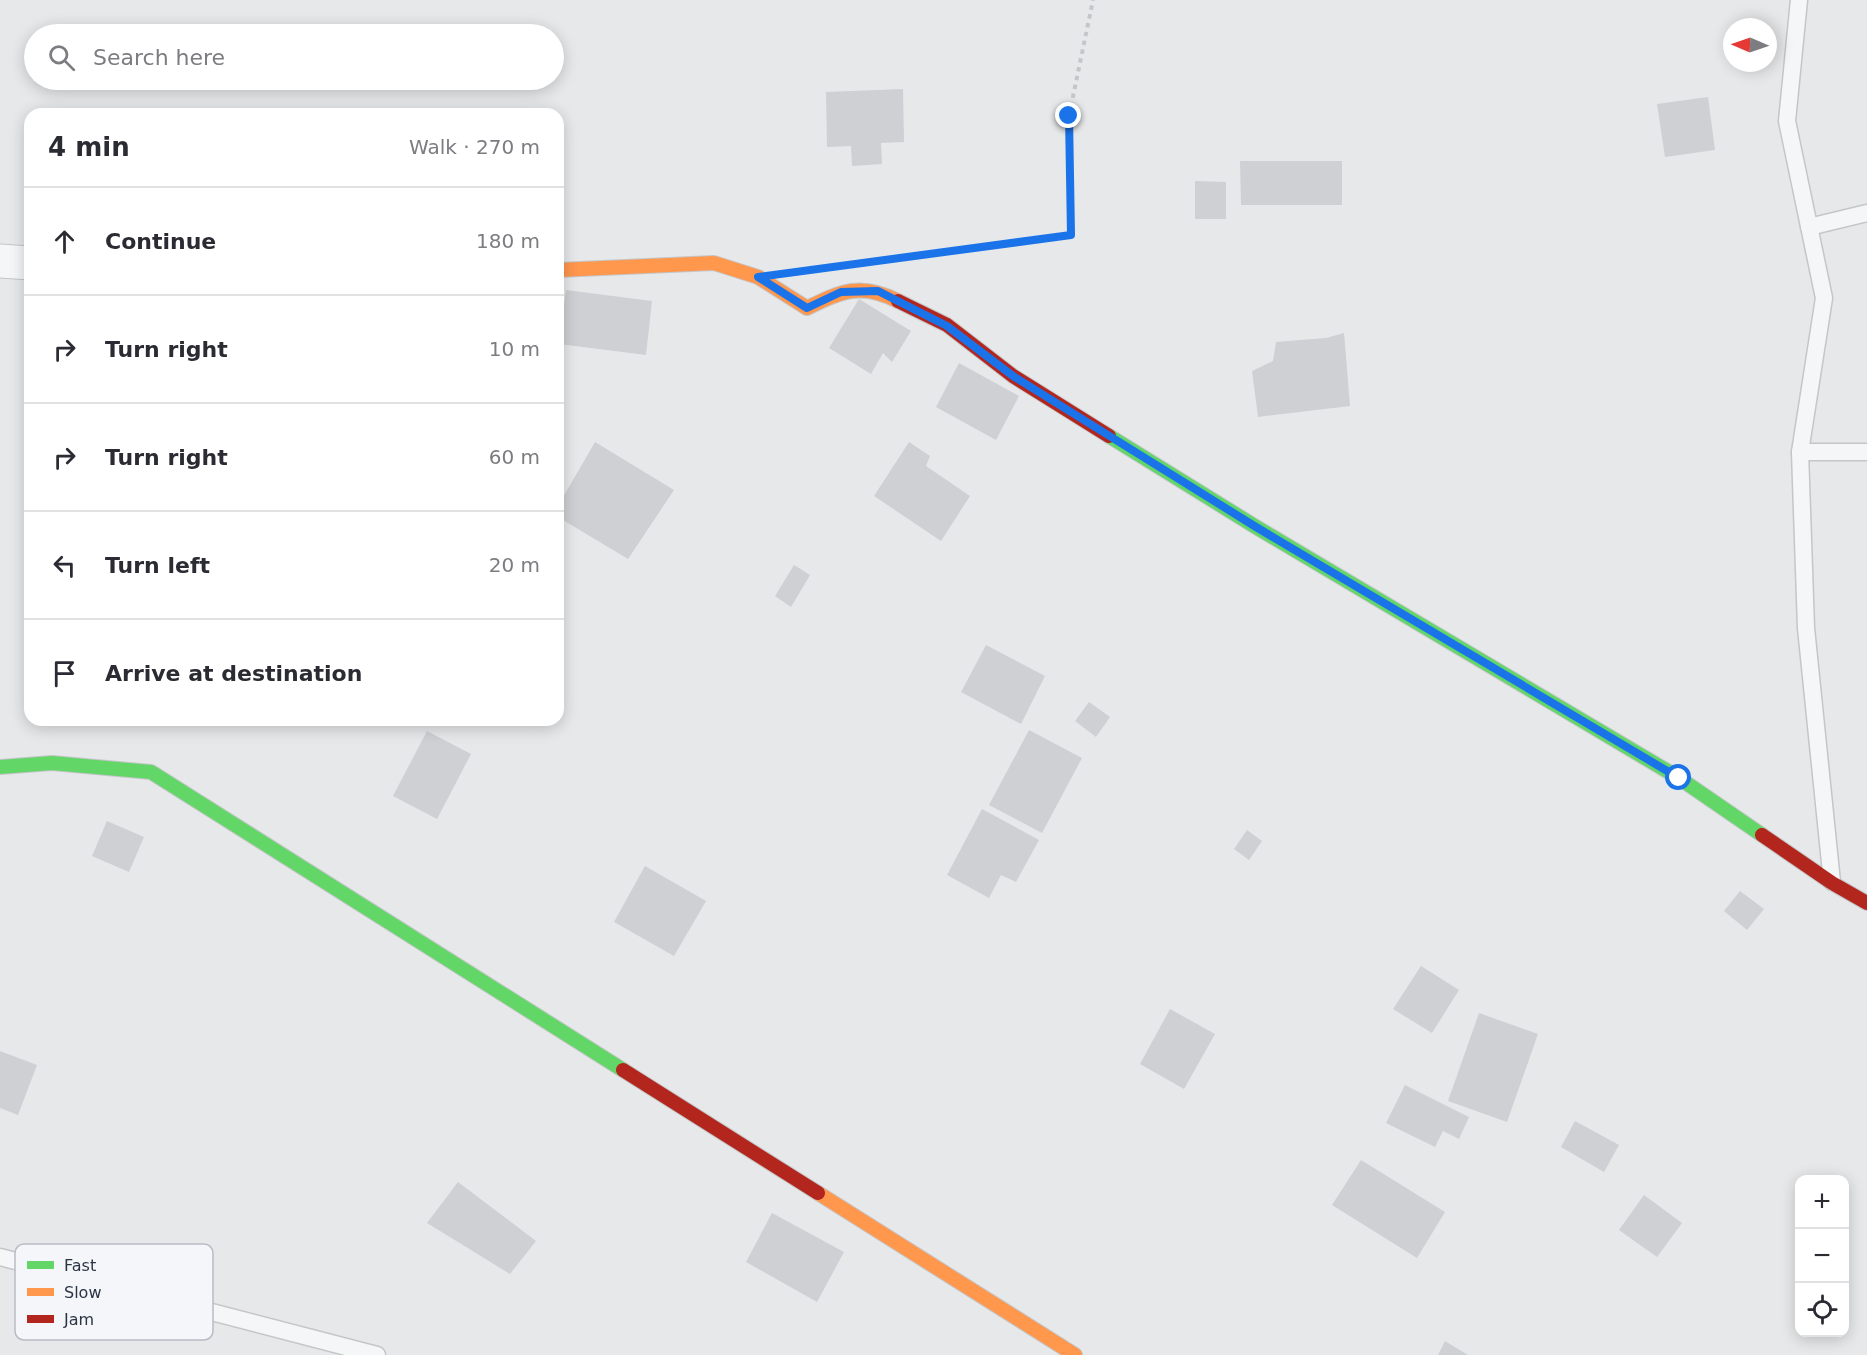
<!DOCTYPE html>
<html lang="en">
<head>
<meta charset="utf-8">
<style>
  :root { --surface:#fff; --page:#f7f7f7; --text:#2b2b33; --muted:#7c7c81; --line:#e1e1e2 }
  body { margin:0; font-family:"DejaVu Sans",sans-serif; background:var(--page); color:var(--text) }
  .controls { position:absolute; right:18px; bottom:18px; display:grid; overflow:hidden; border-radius:12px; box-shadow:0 3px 15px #0003 }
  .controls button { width:54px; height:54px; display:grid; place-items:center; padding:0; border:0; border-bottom:2px solid var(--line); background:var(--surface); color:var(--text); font:30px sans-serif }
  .compass { position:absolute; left:1723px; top:18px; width:54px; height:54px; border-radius:50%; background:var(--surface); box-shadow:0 3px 15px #0003; rotate:272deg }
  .stop { position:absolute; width:18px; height:18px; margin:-14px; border:4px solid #1a73e8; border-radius:50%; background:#fff }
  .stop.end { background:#1a73e8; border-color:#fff; box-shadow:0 2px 6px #0008 }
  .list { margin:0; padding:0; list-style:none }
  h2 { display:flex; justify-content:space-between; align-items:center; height:78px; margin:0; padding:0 24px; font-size:26px }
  h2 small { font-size:20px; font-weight:400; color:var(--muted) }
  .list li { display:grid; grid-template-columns:39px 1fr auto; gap:18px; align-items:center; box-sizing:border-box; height:108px; padding:0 24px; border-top:2px solid var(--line) }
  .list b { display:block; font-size:22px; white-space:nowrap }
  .list em { font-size:20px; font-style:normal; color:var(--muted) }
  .icon { flex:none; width:33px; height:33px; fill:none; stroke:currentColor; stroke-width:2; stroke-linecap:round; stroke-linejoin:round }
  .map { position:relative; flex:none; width:1867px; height:1355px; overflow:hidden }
  .search { position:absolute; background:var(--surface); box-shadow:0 3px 15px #0003; left:24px; top:24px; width:540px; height:66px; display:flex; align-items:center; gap:15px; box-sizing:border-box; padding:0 21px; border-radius:33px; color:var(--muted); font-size:22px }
  .panel { position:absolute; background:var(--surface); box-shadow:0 3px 15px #0003; left:24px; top:108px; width:540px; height:618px; border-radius:18px }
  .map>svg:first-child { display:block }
</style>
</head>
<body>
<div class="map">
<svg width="1867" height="1355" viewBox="0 0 1867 1355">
  <rect width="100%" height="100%" fill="#e6e8ea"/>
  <g fill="#ced0d3">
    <polygon points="903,89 904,142 881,143 882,164 852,166 851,146 827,147 826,92"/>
    <polygon points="1708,97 1715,150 1665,157 1657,104"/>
    <polygon points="1240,161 1342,161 1342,205 1241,205"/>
    <polygon points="1195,181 1226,182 1226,219 1195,219"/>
    <polygon points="566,290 652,301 646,355 559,344"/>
    <polygon points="859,299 911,331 892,362 883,353 871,374 829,348"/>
    <polygon points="1344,333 1350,406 1258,417 1252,371 1273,361 1276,342 1326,338"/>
    <polygon points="959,363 1019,396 996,440 936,407"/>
    <polygon points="595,442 674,490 628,559 558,517 558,506"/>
    <polygon points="909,442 930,456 926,466 970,496 941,541 874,496"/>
    <polygon points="794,565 810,575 791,607 775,596"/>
    <polygon points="986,645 1045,676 1021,724 961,692"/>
    <polygon points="1089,702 1110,717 1096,737 1075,721"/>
    <polygon points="1029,730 1082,758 1042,833 989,805"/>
    <polygon points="427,731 471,754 437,819 393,796"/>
    <polygon points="982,809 1039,840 1016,882 1001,875 989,898 947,875"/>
    <polygon points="107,821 144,837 129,872 92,856"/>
    <polygon points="1247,830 1262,841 1249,860 1234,849"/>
    <polygon points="645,866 706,901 674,956 614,922"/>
    <polygon points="1740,891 1764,909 1747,930 1724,911"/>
    <polygon points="1421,966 1459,990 1432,1033 1393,1009"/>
    <polygon points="1170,1009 1215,1034 1184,1089 1140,1064"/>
    <polygon points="1479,1013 1538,1034 1507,1122 1448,1101"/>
    <polygon points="0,1051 37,1065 18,1115 0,1108"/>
    <polygon points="1405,1085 1469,1117 1459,1139 1443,1131 1435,1147 1386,1123"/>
    <polygon points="1575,1121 1619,1145 1604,1172 1561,1147"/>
    <polygon points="1361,1160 1445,1212 1417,1258 1332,1205"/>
    <polygon points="458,1182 536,1241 510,1274 427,1223"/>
    <polygon points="1644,1195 1682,1223 1657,1257 1619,1230"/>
    <polygon points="772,1213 844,1252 817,1302 746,1262"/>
    <polygon points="1445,1341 1468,1355 1438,1355"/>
  </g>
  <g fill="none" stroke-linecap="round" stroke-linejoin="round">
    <defs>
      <g id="lane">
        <polyline points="1799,0 1787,121 1824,298 1800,452 1806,628 1832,882"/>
        <polyline points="1809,227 1867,213"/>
        <polyline points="1800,452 1867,452"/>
        <polyline points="0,1257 377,1355"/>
      </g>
      <polyline id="street" points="0,261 30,263"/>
      <g id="fast">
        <polyline points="1109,436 1256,527 1679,778 1762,835"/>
        <polyline points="0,767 52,763 151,772 623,1070"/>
      </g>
      <g id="slow">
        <path d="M558,270L714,263L758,277L807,308C842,291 861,282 898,301"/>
        <polyline points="818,1193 1075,1355"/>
      </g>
      <g id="jam">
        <polyline points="898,301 947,325 1013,376 1109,436"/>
        <polyline points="1762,835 1832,883 1867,903"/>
        <polyline points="623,1070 818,1193"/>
      </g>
    </defs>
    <use href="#lane" stroke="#c4c6c8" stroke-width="19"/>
    <use href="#street" stroke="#c4c6c8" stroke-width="35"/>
    <use href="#fast" stroke="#c4c6c8" stroke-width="16"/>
    <use href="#slow" stroke="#c4c6c8" stroke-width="16"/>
    <use href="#jam" stroke="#c4c6c8" stroke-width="16"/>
    <polyline stroke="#c5c6ca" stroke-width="4" stroke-dasharray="4.5 4.5" stroke-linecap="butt" points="895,258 1071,235 1069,116 1093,0"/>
    <use href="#lane" stroke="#f5f6f7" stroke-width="16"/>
    <use href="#street" stroke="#f5f6f7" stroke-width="33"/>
    <use href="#fast" stroke="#63d668" stroke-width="14"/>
    <use href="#slow" stroke="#ff974d" stroke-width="14"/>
    <use href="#jam" stroke="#b3261e" stroke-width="14"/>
  </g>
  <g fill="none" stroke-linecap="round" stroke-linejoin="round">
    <polyline stroke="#1a73e8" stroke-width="8" points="1069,116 1071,235 758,277 807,308 841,292 878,291 947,326 1013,376 1256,527 1679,778"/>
  </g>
  <rect x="15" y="1244" width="198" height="96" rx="9" fill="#f4f6f9" stroke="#b8bcc3" stroke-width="1.5"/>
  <rect x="27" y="1261" width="27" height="8" fill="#63d668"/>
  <rect x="27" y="1288" width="27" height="8" fill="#ff974d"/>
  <rect x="27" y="1315" width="27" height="8" fill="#b3261e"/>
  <g font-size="16" fill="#2b3445">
    <text x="64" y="1271">Fast</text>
    <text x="64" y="1298">Slow</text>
    <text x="64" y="1325">Jam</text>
  </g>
</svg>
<div class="controls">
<button>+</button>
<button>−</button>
<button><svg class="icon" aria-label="locate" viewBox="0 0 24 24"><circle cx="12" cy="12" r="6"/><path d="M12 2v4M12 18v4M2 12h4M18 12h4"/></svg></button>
</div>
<svg class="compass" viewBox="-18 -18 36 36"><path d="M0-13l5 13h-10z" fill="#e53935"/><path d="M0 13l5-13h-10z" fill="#7c7c81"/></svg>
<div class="stop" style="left:1679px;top:778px"></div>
<div class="stop end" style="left:1069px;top:116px"></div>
<div class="search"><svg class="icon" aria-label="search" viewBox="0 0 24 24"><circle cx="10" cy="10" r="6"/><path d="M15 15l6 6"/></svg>Search here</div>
<section class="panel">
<h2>4 min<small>Walk · 270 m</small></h2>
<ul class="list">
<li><svg class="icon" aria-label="ahead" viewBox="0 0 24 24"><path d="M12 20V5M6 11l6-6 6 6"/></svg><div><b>Continue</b></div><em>180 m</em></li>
<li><svg class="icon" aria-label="right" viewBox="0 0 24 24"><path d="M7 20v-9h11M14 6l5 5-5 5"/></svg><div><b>Turn right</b></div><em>10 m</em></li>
<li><svg class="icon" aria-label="right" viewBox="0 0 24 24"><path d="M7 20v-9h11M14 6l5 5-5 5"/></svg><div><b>Turn right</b></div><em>60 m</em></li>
<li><svg class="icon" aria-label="left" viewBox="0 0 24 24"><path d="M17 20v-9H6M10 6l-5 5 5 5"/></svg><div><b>Turn left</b></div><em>20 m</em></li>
<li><svg class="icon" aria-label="arrive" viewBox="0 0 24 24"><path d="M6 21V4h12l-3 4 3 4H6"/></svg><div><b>Arrive at destination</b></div></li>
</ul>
</section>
</div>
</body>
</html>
